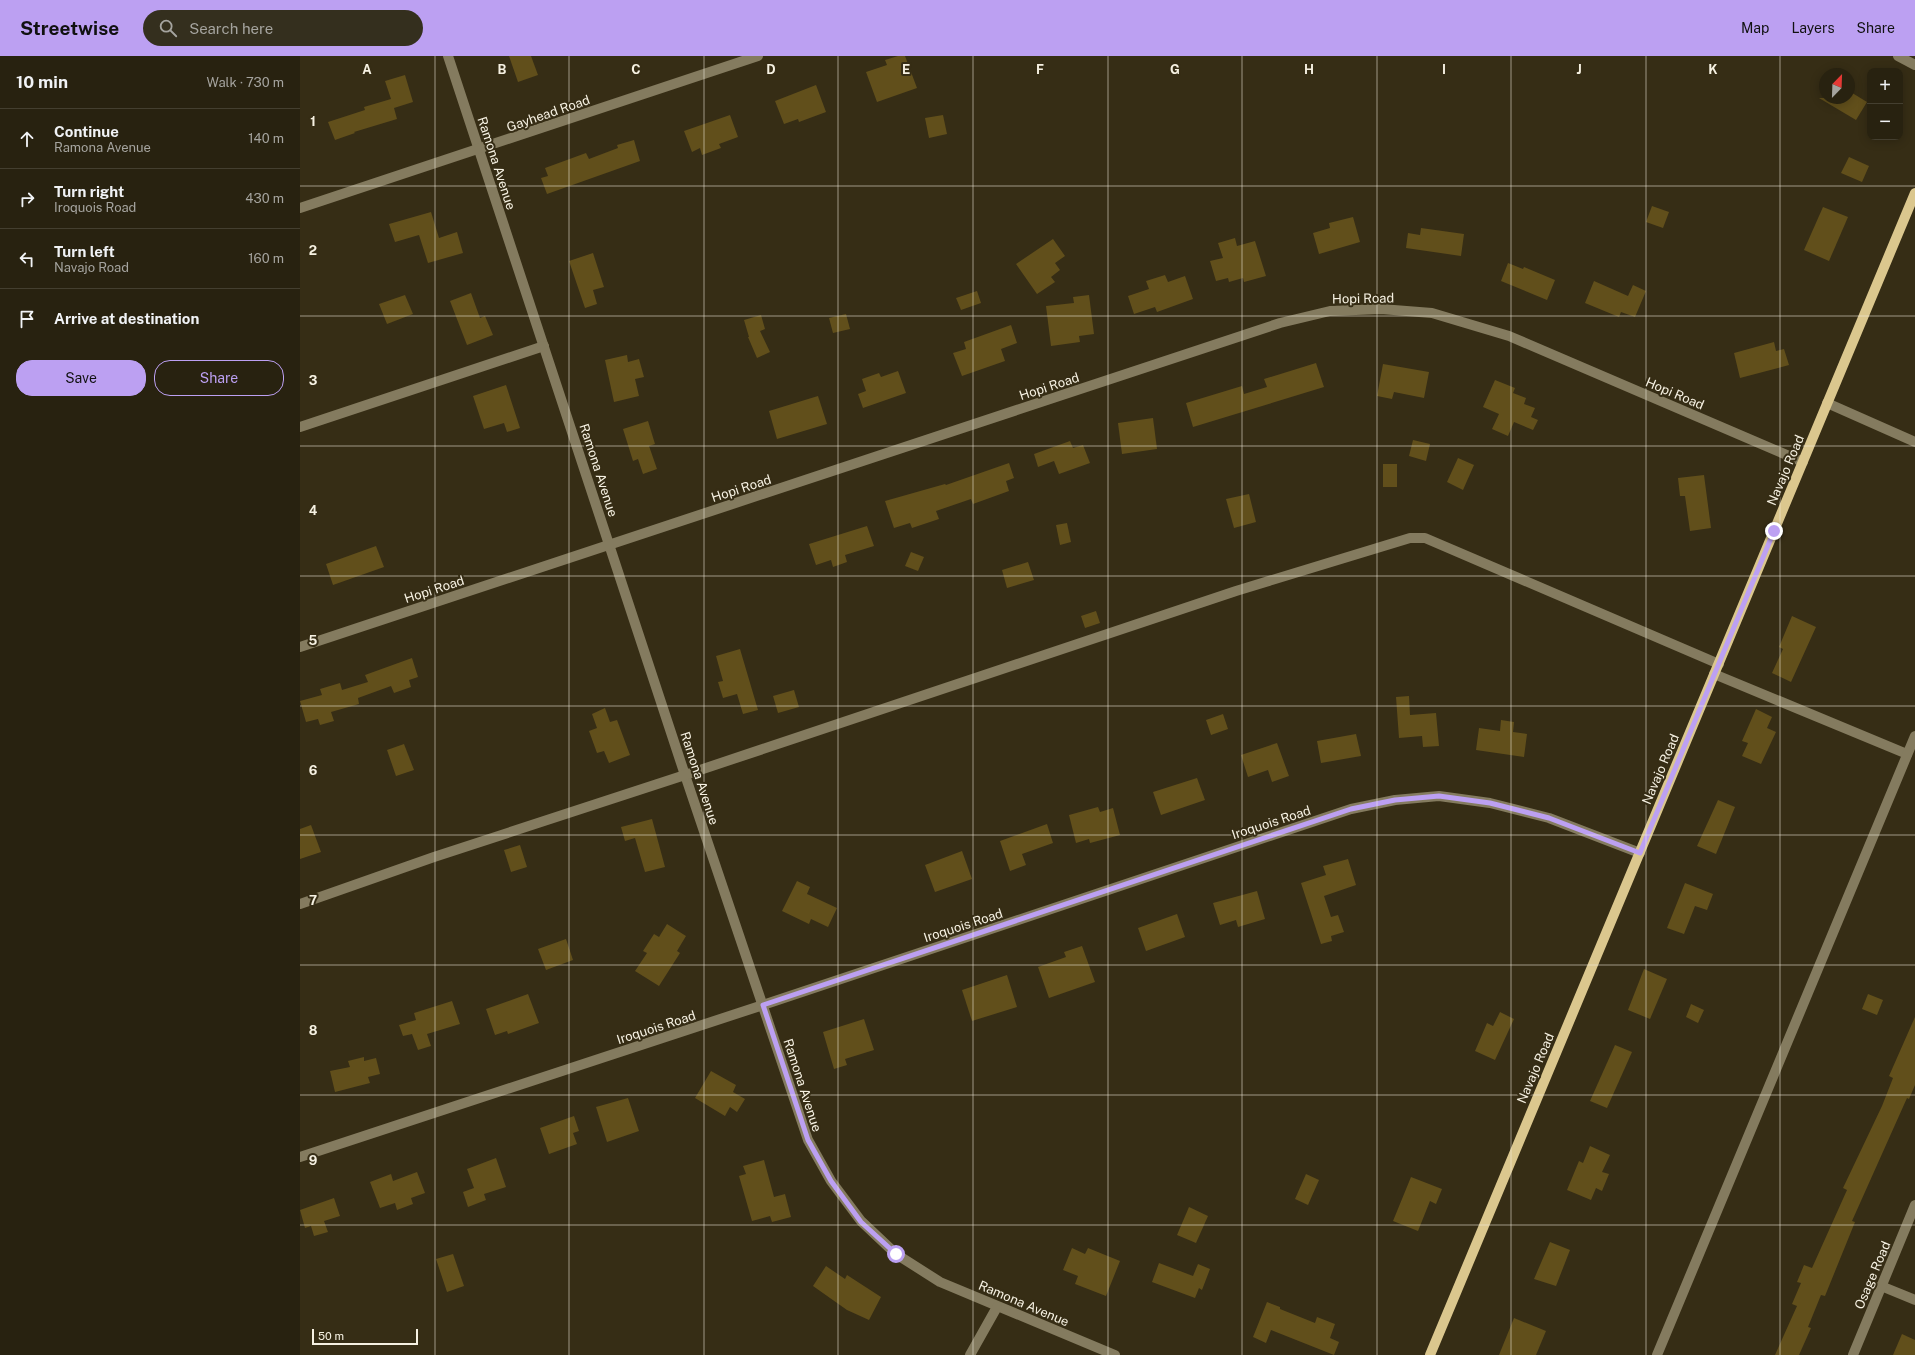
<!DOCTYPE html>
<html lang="en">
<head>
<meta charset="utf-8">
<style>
  :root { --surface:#282210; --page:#342f1e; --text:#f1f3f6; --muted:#a5a49f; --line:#443f30; --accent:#bca0f2 }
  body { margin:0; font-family:"Public Sans",sans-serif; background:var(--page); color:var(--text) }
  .controls { position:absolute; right:12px; top:12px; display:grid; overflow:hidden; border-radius:8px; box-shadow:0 2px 10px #0003 }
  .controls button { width:36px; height:36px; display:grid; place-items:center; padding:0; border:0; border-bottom:1px solid var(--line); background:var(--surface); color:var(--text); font:20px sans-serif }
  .compass { position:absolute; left:1519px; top:12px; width:36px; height:36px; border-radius:50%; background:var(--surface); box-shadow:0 2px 10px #0003; rotate:23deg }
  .scale { position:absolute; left:12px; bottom:10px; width:106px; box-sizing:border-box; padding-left:4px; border:2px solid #f6f1e2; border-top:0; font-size:11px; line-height:14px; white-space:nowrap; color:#f6f1e2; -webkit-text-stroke:3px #362d15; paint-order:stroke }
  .stop { position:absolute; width:12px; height:12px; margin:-9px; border:3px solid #bca0f2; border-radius:50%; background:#fff }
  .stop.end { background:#bca0f2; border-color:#fff; box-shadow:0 1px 4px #0008 }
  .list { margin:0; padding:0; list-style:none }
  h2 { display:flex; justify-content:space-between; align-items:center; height:52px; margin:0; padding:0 16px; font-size:17px }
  h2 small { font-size:13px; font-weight:400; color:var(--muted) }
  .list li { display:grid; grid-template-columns:26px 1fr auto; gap:12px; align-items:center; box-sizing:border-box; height:60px; padding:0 16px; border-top:1px solid var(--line) }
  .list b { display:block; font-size:15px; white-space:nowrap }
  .list p { margin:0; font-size:13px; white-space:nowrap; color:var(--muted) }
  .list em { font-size:13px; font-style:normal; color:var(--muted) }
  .actions { display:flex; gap:8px; padding:12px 16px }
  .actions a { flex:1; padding:9px 0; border:1px solid var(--accent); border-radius:16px; text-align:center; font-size:14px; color:var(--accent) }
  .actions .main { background:var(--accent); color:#111 }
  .icon { flex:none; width:22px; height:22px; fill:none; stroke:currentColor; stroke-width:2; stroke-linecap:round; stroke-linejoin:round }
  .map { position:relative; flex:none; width:1615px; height:1299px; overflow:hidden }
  header { display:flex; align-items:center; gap:24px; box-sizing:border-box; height:56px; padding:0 20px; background:var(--accent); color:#111 }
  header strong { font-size:19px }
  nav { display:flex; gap:22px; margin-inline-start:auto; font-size:14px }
  .search { width:280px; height:36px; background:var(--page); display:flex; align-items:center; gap:10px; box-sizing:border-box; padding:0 14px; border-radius:22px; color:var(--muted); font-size:15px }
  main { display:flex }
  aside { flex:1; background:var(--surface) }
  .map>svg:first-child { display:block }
</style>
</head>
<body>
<header>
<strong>Streetwise</strong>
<div class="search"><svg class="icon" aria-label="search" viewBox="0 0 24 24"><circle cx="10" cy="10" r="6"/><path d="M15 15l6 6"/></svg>Search here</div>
<nav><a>Map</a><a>Layers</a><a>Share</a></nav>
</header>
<main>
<aside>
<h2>10 min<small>Walk · 730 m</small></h2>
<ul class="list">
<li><svg class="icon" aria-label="ahead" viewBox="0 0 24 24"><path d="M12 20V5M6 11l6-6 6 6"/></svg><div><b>Continue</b><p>Ramona Avenue</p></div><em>140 m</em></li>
<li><svg class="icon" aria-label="right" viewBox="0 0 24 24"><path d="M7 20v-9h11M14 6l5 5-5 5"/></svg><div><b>Turn right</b><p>Iroquois Road</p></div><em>430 m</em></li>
<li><svg class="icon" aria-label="left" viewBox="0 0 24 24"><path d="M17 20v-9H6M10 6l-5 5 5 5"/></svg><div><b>Turn left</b><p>Navajo Road</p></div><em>160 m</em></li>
<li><svg class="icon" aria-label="arrive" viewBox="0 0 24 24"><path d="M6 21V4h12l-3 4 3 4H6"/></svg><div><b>Arrive at destination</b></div></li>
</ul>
<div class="actions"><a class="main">Save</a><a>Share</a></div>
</aside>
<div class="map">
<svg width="1615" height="1299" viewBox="0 0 1615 1299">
  <rect width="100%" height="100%" fill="#362d15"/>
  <g fill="#614f1b">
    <polygon points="209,0 231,0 238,19 218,26"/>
    <polygon points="598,0 605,0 617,32 577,46 566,16 587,9 585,4"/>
    <polygon points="105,19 113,46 94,52 97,63 54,76 55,77 35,84 28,66 65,54 64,51 91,43 85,25"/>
    <polygon points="516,29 526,56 499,66 498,63 484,68 475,45"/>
    <polygon points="1549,35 1567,46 1556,64 1519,42 1549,42"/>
    <polygon points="430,59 438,81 419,88 421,92 402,99 400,92 392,96 384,75"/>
    <polygon points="643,59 647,78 629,82 625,62"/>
    <polygon points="334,84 340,105 247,138 241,122 248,120 245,112 286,97 289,103 318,92 317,89"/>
    <polygon points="1549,101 1569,110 1562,126 1541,117"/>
    <polygon points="1352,150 1369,156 1363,172 1346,166"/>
    <polygon points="1523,151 1548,161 1529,205 1504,194"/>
    <polygon points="131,156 139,182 157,176 163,197 128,207 119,179 95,186 89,168"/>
    <polygon points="1053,161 1060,186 1019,198 1013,177 1030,172 1029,167"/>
    <polygon points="1121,172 1164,178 1161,200 1106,192 1108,177 1120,179"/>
    <polygon points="935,182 937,190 955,185 966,220 944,226 943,222 929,226 928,222 916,225 910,205 923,202 918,187"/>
    <polygon points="753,183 765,200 755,207 760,214 751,221 755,226 737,238 716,208"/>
    <polygon points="293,197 304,231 293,234 297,248 285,252 269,205"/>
    <polygon points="1208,207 1223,213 1224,211 1255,224 1247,244 1201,225"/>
    <polygon points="865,219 868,226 885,220 893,243 857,256 855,251 834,258 828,240 849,233 846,225"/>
    <polygon points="1294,225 1328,240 1333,229 1346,235 1335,261 1321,256 1319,261 1285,247"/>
    <polygon points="677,235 681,247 661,254 656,242"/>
    <polygon points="171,237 180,262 185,260 193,279 167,289 150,245"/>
    <polygon points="105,239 113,258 87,268 79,248"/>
    <polygon points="789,239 794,278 779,280 780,286 751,290 746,250 774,247 773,241"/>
    <polygon points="546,258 550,273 533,277 529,262"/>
    <polygon points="461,259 465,273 460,275 470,296 457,302 448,281 449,281 444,264"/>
    <polygon points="711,269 717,287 701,293 705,305 662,320 653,297 666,293 664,286"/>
    <polygon points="1474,286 1476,295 1484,293 1489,309 1440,322 1434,297"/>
    <polygon points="327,299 328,306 339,303 344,321 335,323 339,340 314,346 305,304"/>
    <polygon points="1016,307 1024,331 893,371 886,347 942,330 944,338 967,331 964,323"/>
    <polygon points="1083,308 1129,316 1124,342 1094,336 1092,343 1077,340"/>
    <polygon points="598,315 606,337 563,352 558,338 566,335 562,323 579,317 581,321"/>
    <polygon points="1195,324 1215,332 1213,337 1226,342 1224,348 1235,352 1231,361 1238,364 1233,374 1214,366 1208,380 1192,373 1199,358 1183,351"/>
    <polygon points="206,329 220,372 207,376 204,367 184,373 173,340"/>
    <polygon points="518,340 527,368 477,383 469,355"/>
    <polygon points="853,362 857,393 822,398 818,367"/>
    <polygon points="348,365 355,388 349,390 357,413 343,418 338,403 333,405 323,373"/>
    <polygon points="1113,384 1130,388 1126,405 1109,400"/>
    <polygon points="770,385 773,392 783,389 790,407 759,418 754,405 738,411 734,398"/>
    <polygon points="1158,402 1174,409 1163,434 1147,426"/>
    <polygon points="709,407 714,422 706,425 709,435 673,448 671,443 636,455 639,463 612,472 610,467 594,472 585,445 645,428 646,429"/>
    <rect x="1083" y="408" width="14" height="23"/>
    <polygon points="1404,419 1411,472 1390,475 1385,440 1380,440 1378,422"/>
    <polygon points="949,438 956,466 934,472 926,443"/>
    <polygon points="767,467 771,486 760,489 756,469"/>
    <polygon points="567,470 574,490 545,499 547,506 533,511 531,504 516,509 509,488"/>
    <polygon points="76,490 84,511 33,529 26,508"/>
    <polygon points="611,496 624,501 618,515 605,510"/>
    <polygon points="728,506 734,524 707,532 702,514"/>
    <polygon points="796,555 800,567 785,572 781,560"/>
    <polygon points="1492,560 1516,571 1491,626 1472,617 1483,593 1479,591"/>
    <polygon points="440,593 458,654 443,658 437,638 423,642 418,626 423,625 416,600"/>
    <polygon points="112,602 118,621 109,624 111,631 94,637 91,630 58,642 59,648 31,656 34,665 20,669 18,663 6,666 0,645 22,639 20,633 40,627 42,634 68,626 65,619"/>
    <polygon points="494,634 499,651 478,657 473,640"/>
    <polygon points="1109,640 1110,659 1136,657 1139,690 1123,691 1122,680 1099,682 1096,641"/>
    <polygon points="305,652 310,666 317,664 330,699 309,707 304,695 297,697 289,675 297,672 292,658"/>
    <polygon points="1456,653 1472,661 1467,672 1476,676 1461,708 1442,700 1448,687 1442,685"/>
    <polygon points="923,658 928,673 911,679 906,664"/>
    <polygon points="1201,664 1214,666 1213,676 1227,678 1224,701 1176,694 1179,672 1200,675"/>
    <polygon points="1056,678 1061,700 1021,707 1017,685"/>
    <polygon points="977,687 989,720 972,726 968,714 948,721 941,699"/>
    <polygon points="104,688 114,714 96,720 87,694"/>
    <polygon points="897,722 905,744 861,759 853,736"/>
    <polygon points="1418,744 1435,751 1416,798 1397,790"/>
    <polygon points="798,751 800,756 813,752 820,779 790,787 789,783 776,787 769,759"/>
    <polygon points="352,763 365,811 345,816 335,782 325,785 321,771"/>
    <polygon points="747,768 753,787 722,798 726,809 710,815 700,785"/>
    <polygon points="11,769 21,796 0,803 0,773"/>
    <polygon points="220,789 227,811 211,816 204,794"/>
    <polygon points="662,795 672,823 635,836 625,809"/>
    <polygon points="1048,803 1056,829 1024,840 1031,861 1038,859 1044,876 1031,880 1032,885 1021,888 1001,827 1026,819 1023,810"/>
    <polygon points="497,825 510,831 507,838 537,852 528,871 511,863 509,868 482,855"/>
    <polygon points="1385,827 1413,838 1407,854 1395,850 1384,878 1367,872"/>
    <polygon points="957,835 965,863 938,871 936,864 920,869 913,847"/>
    <polygon points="877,858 885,881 846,895 838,872"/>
    <polygon points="367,868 386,880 377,895 380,897 359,930 335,915 347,897 343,895 354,878 359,881"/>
    <polygon points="266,883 273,904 246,914 238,893"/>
    <polygon points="782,890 795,926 749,942 738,911 766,901 764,896"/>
    <polygon points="1344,913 1367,923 1350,963 1328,954"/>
    <polygon points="707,919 717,951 672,965 662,934"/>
    <polygon points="228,938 239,967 208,978 207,975 195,979 186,953"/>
    <polygon points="1568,938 1583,944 1577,959 1562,953"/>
    <polygon points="152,945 160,968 127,978 131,990 118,994 112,978 103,980 99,969 116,964 114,957"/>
    <polygon points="1391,948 1404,954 1398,967 1386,961"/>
    <polygon points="1200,956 1214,963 1195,1004 1175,995 1187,967 1193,970"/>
    <polygon points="1615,961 1615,1029 1609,1043 1607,1042 1552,1165 1555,1166 1525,1240 1521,1239 1508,1271 1511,1272 1499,1299 1475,1299 1497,1250 1492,1248 1501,1227 1497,1226 1504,1209 1512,1212 1547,1134 1543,1132 1582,1050 1593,1022 1589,1020"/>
    <polygon points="564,963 574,994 545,1003 547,1009 534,1013 523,976"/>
    <polygon points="1315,989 1332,996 1307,1052 1290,1045"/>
    <polygon points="64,1001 64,1005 76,1002 80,1018 68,1021 70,1027 35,1036 30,1015 50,1011 48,1005"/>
    <polygon points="411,1015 436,1029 433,1036 445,1043 437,1056 430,1051 425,1060 395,1042"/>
    <polygon points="328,1042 339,1075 307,1086 296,1051"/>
    <polygon points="274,1060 279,1075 273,1077 277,1088 249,1098 240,1072"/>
    <polygon points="1290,1090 1310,1099 1302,1116 1309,1118 1302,1135 1296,1132 1291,1144 1267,1134 1279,1105 1283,1107"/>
    <polygon points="196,1102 206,1131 184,1138 186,1144 168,1151 163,1136 174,1132 167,1113"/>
    <polygon points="464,1104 474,1141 485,1138 491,1161 472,1166 470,1160 452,1165 439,1120 446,1118 443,1110"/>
    <polygon points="117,1116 125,1137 111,1142 113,1148 97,1154 95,1147 80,1152 70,1126 91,1118 93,1125"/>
    <polygon points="1006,1118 1019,1124 1008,1149 995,1143"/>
    <polygon points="1111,1121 1142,1133 1136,1148 1130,1145 1118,1175 1093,1165"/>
    <polygon points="34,1142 40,1160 24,1165 28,1176 14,1180 11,1170 5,1172 0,1154"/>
    <polygon points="889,1151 908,1160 896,1187 877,1179"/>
    <polygon points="1250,1186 1270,1194 1256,1230 1234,1223"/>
    <polygon points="772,1192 785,1198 788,1192 820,1205 806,1240 775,1228 778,1220 763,1214"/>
    <polygon points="153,1198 164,1230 147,1236 136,1203"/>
    <polygon points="859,1207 893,1220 898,1208 910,1213 902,1234 899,1232 895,1242 852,1226"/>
    <polygon points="526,1210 545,1223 547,1219 581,1241 569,1264 547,1254 513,1230"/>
    <polygon points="967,1246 980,1251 980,1253 1015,1267 1017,1261 1035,1268 1030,1282 1039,1286 1034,1299 971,1274 966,1287 953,1281"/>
    <polygon points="1214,1262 1246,1275 1236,1299 1199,1299"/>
    <polygon points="1602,1278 1615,1284 1615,1299 1593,1299"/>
  </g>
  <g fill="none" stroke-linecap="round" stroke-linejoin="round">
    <g stroke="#847b5f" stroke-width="10">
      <polyline points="148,0 385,719 508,1084 531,1125 561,1165 596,1198 640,1226 815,1299"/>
      <polyline points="1598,0 1615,9"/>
      <polyline points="0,152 458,0"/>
      <polyline points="1527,347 1615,386"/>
      <polyline points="0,371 244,290"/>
      <polyline points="0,591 980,267 1030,255 1081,253 1132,257 1209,280 1503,406"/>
      <polyline points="1414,618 1607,698"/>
      <polyline points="0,848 134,801 385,719 936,535 1110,482 1125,482 1419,608"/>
      <polyline points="0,1101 463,949 1051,753 1095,744 1139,740 1190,747 1249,762 1340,797"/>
      <polyline points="1581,1230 1615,1244"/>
      <polyline points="670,1299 697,1251"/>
      <polyline points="1357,1299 1615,680"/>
      <polyline points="1553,1299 1615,1149"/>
    </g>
    <polyline stroke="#dbc78e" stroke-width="10" points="1130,1299 1615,137"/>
  </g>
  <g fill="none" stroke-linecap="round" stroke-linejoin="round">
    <polyline stroke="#bca0f2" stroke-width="5" points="596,1198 561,1166 531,1125 508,1084 463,949 1051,753 1095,744 1139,740 1190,747 1249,762 1340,797 1474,475"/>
  </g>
  <path fill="none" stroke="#f6f1e2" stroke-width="1" stroke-opacity="0.55" d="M135,0V1299M269,0V1299M404,0V1299M538,0V1299M673,0V1299M808,0V1299M942,0V1299M1077,0V1299M1211,0V1299M1346,0V1299M1480,0V1299M0,130H1615M0,260H1615M0,390H1615M0,520H1615M0,650H1615M0,779H1615M0,909H1615M0,1039H1615M0,1169H1615"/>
  <g text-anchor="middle" stroke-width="4" stroke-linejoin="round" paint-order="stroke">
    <g font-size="13" fill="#f6f1e2" stroke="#362d15">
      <text transform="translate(248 57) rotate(-19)" y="5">Gayhead Road</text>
      <text transform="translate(197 107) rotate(72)" y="5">Ramona Avenue</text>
      <text transform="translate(1063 242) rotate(-1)" y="5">Hopi Road</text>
      <text transform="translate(749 330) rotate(-18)" y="5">Hopi Road</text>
      <text transform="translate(1375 337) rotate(23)" y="5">Hopi Road</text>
      <text transform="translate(299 414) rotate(72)" y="5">Ramona Avenue</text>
      <text transform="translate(1485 414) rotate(-67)" y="5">Navajo Road</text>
      <text transform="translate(441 432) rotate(-18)" y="5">Hopi Road</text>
      <text transform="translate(134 533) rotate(-18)" y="5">Hopi Road</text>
      <text transform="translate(1360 713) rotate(-67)" y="5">Navajo Road</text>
      <text transform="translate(400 722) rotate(72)" y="5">Ramona Avenue</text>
      <text transform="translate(971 766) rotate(-18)" y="5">Iroquois Road</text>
      <text transform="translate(663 869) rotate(-18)" y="5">Iroquois Road</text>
      <text transform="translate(356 971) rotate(-18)" y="5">Iroquois Road</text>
      <text transform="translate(1235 1012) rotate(-67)" y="5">Navajo Road</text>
      <text transform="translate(503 1029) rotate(72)" y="5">Ramona Avenue</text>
      <text transform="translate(1572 1219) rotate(-67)" y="5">Osage Road</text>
      <text transform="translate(724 1247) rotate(23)" y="5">Ramona Avenue</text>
    </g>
  </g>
  <g font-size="13" text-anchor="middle" font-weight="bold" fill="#f6f1e2" stroke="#362d15" stroke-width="4" stroke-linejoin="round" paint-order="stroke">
    <text x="67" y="18">A</text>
    <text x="202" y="18">B</text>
    <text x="336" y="18">C</text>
    <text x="471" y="18">D</text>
    <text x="606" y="18">E</text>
    <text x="740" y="18">F</text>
    <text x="875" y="18">G</text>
    <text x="1009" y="18">H</text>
    <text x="1144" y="18">I</text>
    <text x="1279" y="18">J</text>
    <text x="1413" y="18">K</text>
    <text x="13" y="70">1</text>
    <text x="13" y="199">2</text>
    <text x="13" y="329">3</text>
    <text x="13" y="459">4</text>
    <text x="13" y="589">5</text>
    <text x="13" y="719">6</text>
    <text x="13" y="849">7</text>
    <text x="13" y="979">8</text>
    <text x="13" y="1109">9</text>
  </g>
</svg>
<div class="controls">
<button>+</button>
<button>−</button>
</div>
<svg class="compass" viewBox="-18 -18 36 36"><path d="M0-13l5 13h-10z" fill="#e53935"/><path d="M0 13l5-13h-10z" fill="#a5a49f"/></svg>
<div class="scale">50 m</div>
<div class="stop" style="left:596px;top:1198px"></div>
<div class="stop end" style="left:1474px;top:475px"></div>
</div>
</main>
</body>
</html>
